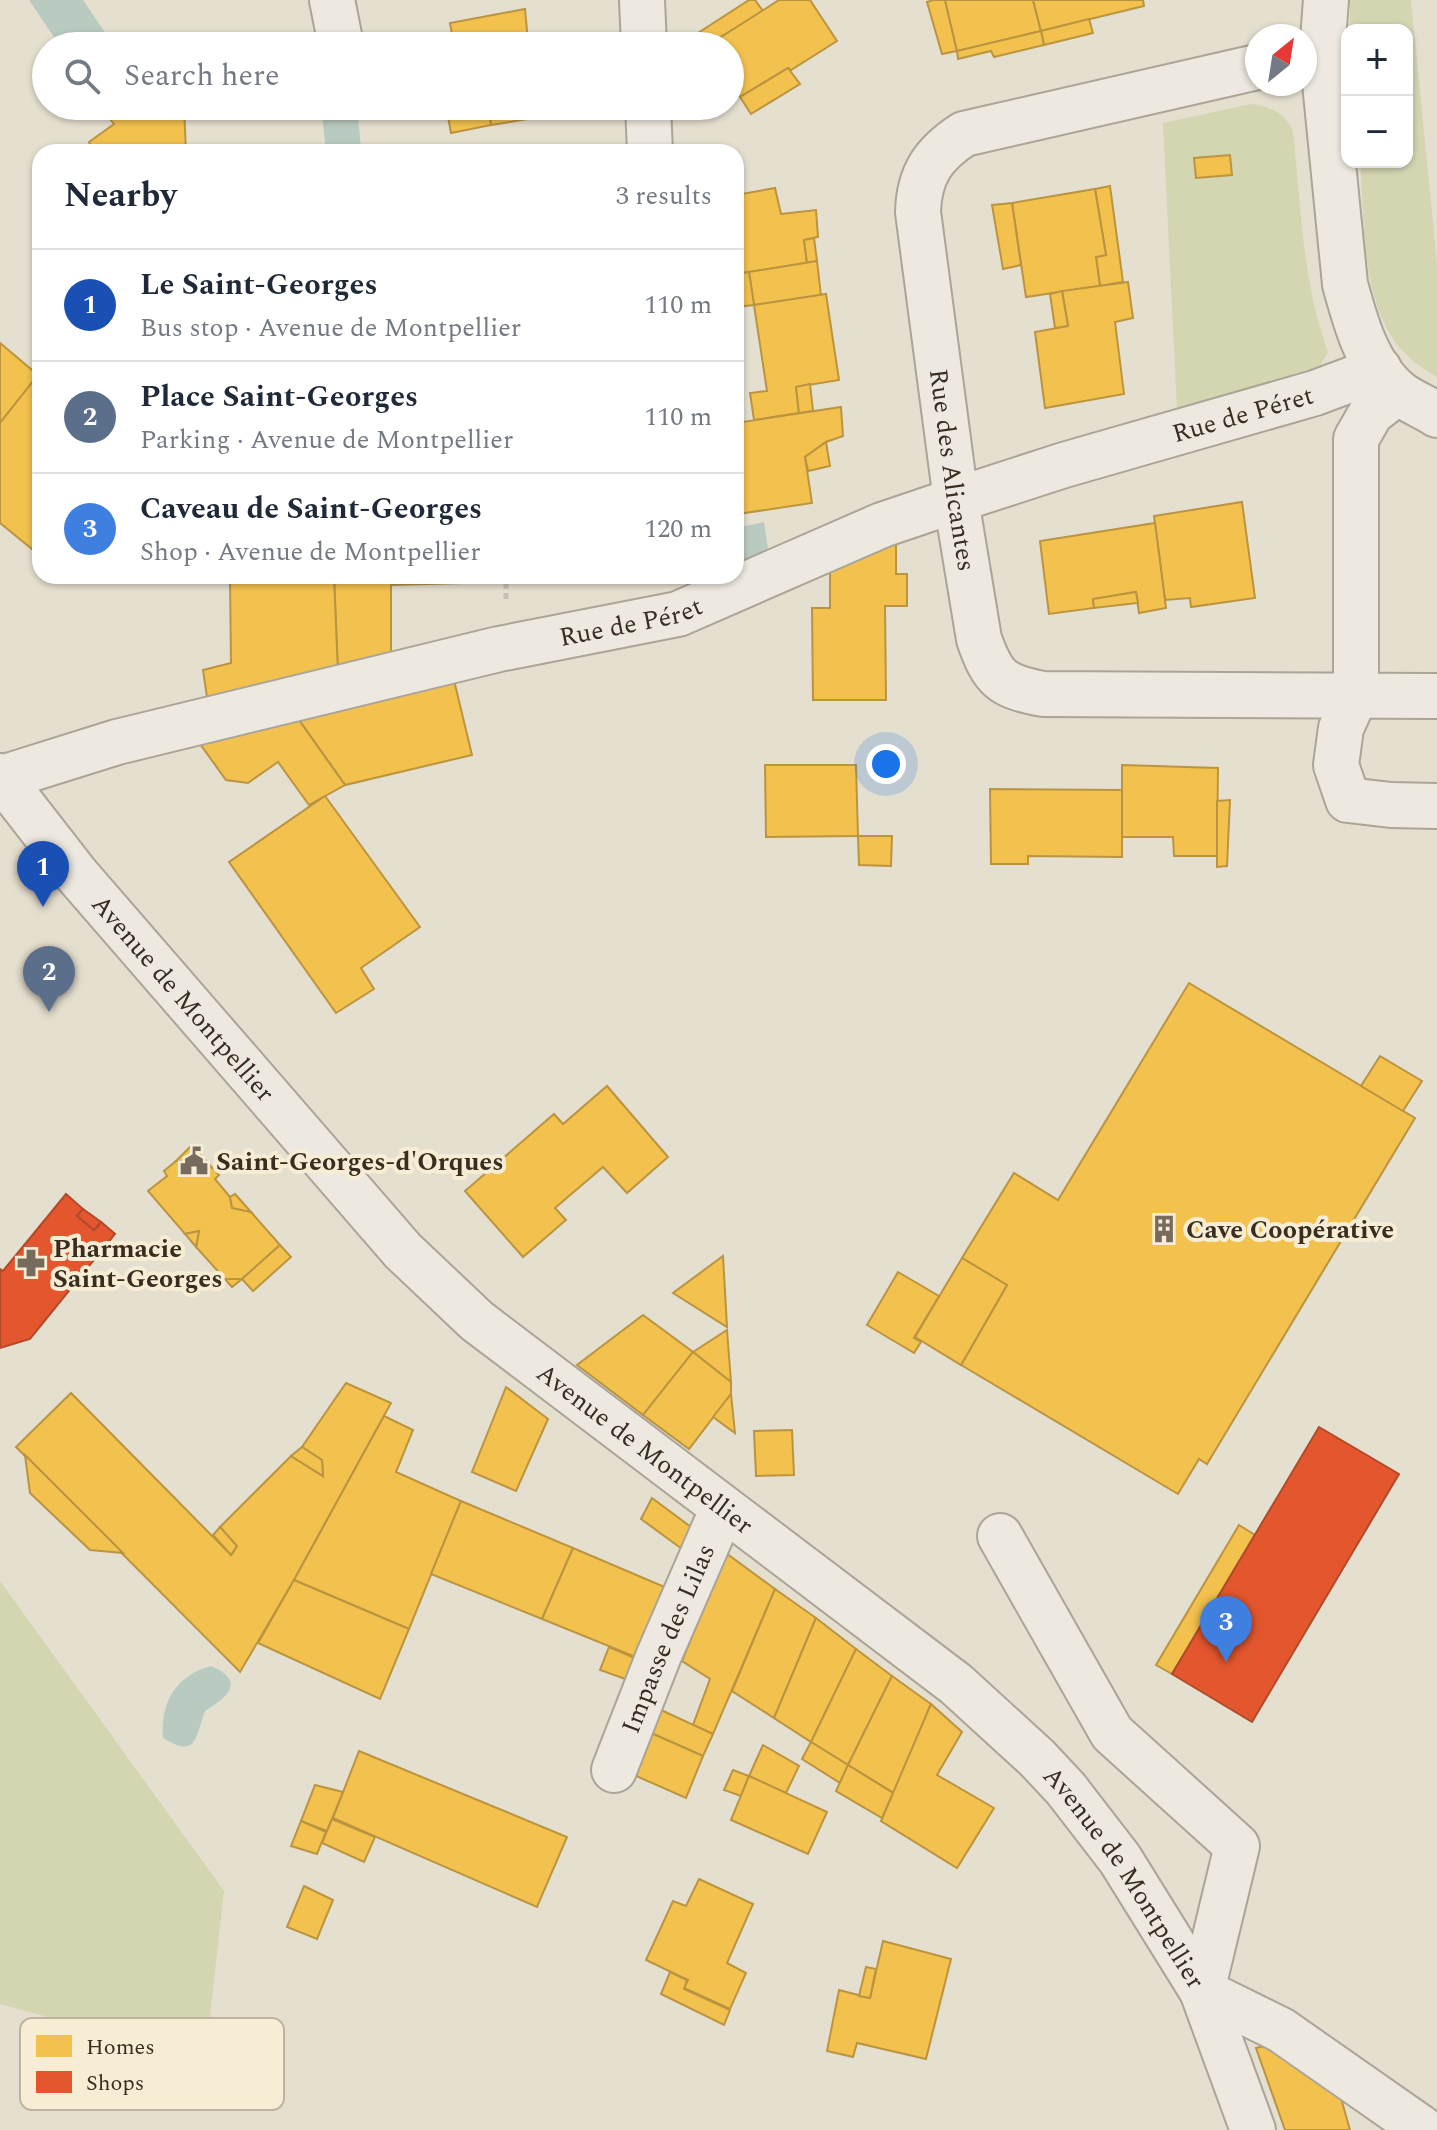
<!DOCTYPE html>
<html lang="en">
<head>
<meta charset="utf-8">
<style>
  :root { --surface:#fff; --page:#f6f6f7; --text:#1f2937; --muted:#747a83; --line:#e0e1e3; --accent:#111827 }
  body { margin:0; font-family:Spectral,serif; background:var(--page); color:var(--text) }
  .controls { position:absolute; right:24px; top:24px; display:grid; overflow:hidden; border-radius:16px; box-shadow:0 2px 6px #0004 }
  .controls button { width:72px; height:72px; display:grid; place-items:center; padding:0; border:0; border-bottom:2px solid var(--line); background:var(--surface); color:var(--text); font:40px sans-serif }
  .compass { position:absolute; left:1245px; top:24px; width:72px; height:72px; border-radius:50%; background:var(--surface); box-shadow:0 2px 6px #0004; rotate:30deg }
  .you { position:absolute; left:886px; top:764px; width:28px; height:28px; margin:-20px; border:6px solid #fff; border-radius:50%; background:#1a73e8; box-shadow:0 0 0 12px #1a73e833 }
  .badge { display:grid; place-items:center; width:52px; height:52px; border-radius:50%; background:var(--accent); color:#fff; font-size:26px; font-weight:700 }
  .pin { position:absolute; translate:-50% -66px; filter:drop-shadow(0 2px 4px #0008) }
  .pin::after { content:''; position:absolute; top:42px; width:28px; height:24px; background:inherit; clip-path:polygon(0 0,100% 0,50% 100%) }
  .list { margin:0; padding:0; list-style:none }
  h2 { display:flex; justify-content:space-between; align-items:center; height:104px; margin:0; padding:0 32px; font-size:34px }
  h2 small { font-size:26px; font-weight:400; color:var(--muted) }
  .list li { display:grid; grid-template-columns:52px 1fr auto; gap:24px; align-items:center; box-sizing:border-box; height:112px; padding:0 32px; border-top:2px solid var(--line) }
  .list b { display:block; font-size:30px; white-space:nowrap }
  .list p { margin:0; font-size:26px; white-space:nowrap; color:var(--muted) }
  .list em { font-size:26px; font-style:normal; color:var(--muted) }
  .icon { flex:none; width:44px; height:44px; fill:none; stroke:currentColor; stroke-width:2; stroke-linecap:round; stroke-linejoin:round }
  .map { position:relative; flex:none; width:1437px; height:2130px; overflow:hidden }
  .search { position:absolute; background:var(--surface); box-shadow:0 2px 6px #0004; left:32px; top:32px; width:712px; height:88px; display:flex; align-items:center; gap:20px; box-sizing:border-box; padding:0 28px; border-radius:44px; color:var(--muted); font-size:30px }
  .panel { position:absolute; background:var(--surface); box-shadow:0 2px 6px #0004; left:32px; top:144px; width:712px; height:440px; border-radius:24px }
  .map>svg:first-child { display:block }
</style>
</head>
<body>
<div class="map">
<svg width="1437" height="2130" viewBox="0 0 1437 2130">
  <rect width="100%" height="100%" fill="#e5dfcf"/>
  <g fill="#d4d5b1">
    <path d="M1350,0H1411L1437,264V377C1422,368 1405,356 1395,342C1360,291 1365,221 1360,162H1407V30H1350Z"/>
    <path d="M1251,104C1270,106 1285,113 1293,131C1301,206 1302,281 1328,352L1314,376L1177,411L1163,123Z"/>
    <polygon points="0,1581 224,1891 205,2060 0,2004"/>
  </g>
  <g fill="#b9cbc0">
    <polygon points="29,0 83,0 110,40 102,46 60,46"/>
    <polygon points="321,106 357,106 361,148 326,151"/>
    <polygon points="764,522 769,556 736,565 736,528"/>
    <path d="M211,1666C247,1681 227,1698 205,1711C195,1738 197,1759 163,1738C160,1703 176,1675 211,1666Z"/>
  </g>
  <g fill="#f2c14e" stroke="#bb9440" stroke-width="2">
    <polygon points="749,0 755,0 763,11 706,46 698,33"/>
    <polygon points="779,0 810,0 837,41 791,70 788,68 740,97 730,82 730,46 707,46"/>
    <polygon points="933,0 945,0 957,51 942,54 927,2"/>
    <polygon points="945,0 1033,0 1041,31 957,51"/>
    <polygon points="1033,0 1143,0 1144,6 1041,31"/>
    <polygon points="525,9 528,41 522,41 522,46 454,46 450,23"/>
    <polygon points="1089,19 1093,33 1044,45 1041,31"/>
    <polygon points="1041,31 1044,45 994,57 991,51 958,59 957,51"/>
    <polygon points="788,68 800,84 751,114 740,97"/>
    <polygon points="113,106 184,106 186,152 94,152 89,142 114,124 110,119"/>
    <polygon points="446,106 489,106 491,125 451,133"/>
    <polygon points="489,106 538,106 540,117 491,125"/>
    <polygon points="1230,155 1232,175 1196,178 1194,158"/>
    <polygon points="1110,186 1123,282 1100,286 1096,257 1106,255 1095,189"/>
    <polygon points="775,188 781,214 816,210 818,237 804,240 807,263 736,274 736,270 740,269 736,249 736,195"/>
    <polygon points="1095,189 1106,255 1096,257 1100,286 1026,297 1012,203"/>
    <polygon points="1012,203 1021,265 1003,269 992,205"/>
    <polygon points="814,238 817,261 807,263 804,240"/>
    <polygon points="817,261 821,296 754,305 749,272"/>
    <polygon points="749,272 754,305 736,307 736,274"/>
    <polygon points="1128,282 1133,318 1115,322 1124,394 1045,408 1035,332 1068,326 1062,291"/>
    <polygon points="1062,291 1068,326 1055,328 1050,294"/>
    <polygon points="826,294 839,380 796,387 799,413 754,420 750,393 767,391 754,305"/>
    <polygon points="0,343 38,375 0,423"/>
    <polygon points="38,375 40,540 32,549 0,523 0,423"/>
    <polygon points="810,384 813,411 799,413 796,387"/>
    <polygon points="841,407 843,436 826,442 805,457 812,503 738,514 736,423"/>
    <polygon points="826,442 830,466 808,471 805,457"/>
    <polygon points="1242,502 1255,598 1191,607 1190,598 1165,600 1154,516"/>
    <polygon points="1155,523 1166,608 1139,613 1136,592 1093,599 1094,608 1049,614 1040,541"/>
    <polygon points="896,533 896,574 907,574 907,606 885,606 886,700 813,700 812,608 830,608 830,561"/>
    <polygon points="261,576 334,576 334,577 261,578"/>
    <polygon points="334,576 497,576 497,582 391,585 391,650 389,655 338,673"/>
    <polygon points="334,577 338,673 208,704 203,670 231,663 230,579"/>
    <polygon points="1136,592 1138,603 1094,608 1093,599"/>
    <polygon points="453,676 472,755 345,785 294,713"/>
    <polygon points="294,713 345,785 309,805 278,762 248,783 226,780 195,737"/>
    <polygon points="765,765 856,765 858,836 766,837"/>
    <polygon points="1122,765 1218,768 1217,856 1174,856 1173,837 1122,837"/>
    <polygon points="990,789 1122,790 1122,857 1028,856 1028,864 991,864"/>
    <polygon points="325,796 420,927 361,968 374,989 336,1013 229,862"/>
    <polygon points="1230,800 1227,866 1217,867 1217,801"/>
    <polygon points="858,836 892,836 891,866 859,865"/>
    <polygon points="1189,983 1415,1118 1207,1464 1199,1459 1178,1494 961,1365 1007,1285 962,1258 1014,1173 1058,1200"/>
    <polygon points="1380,1056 1422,1081 1403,1111 1361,1086"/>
    <polygon points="607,1086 668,1157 627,1193 603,1167 555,1208 566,1220 523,1257 465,1191 554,1114 563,1124"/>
    <polygon points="192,1145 206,1161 176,1161"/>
    <polygon points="176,1161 206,1161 219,1175 215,1179 230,1197 232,1208 251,1212 280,1245 242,1279 225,1279 196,1247 199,1231 185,1234 148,1191 167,1176 164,1171"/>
    <polygon points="235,1194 251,1212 232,1208 230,1197"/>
    <polygon points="199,1231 196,1247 185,1234"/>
    <polygon points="280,1245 291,1257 253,1291 242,1279"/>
    <polygon points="723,1256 727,1327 673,1293"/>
    <polygon points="962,1258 1007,1285 961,1365 915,1337"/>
    <polygon points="898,1272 939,1296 914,1338 921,1342 914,1353 867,1325"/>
    <polygon points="225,1279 242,1279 232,1287"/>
    <polygon points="643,1315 693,1352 643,1415 577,1365"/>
    <polygon points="727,1330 731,1382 693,1352"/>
    <polygon points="693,1352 731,1382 731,1394 689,1449 643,1415"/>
    <polygon points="346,1383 391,1403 294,1580 240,1672 16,1447 71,1393 231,1555 237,1546 220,1527 291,1456 323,1476 322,1460 302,1447"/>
    <polygon points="506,1387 548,1419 516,1491 472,1472"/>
    <polygon points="731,1394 735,1433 713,1417"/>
    <polygon points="384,1416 413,1430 396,1472 461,1501 409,1629 294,1580"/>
    <polygon points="792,1430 794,1475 756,1476 754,1431"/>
    <polygon points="302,1447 322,1460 323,1476 291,1456"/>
    <polygon points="25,1455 123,1553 90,1550 30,1493"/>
    <polygon points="652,1498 691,1527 682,1549 641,1519"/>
    <polygon points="461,1501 573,1548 542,1619 431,1574"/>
    <polygon points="1239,1525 1255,1535 1172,1674 1156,1665"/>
    <polygon points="220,1527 237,1546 231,1555 213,1535"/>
    <polygon points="573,1548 667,1588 638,1658 542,1619"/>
    <polygon points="726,1553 775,1589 713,1734 693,1725 710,1679 682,1661"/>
    <polygon points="294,1580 409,1629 380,1699 258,1643"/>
    <polygon points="775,1589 816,1618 774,1718 732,1691"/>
    <polygon points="816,1618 856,1649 811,1742 774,1718"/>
    <polygon points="609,1647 637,1659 628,1680 600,1670"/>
    <polygon points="856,1649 892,1676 848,1765 811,1742"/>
    <polygon points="892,1676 931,1704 894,1793 848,1765"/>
    <polygon points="931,1704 962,1732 937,1775 994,1808 957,1868 881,1821"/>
    <polygon points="661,1710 713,1734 703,1756 651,1733"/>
    <polygon points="651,1733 703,1756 686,1798 634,1775"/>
    <polygon points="811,1742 848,1765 840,1783 802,1759"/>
    <polygon points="763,1745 799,1766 786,1793 749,1776"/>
    <polygon points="359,1751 567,1837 537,1907 333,1818"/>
    <polygon points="848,1765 893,1793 882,1818 836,1791"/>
    <polygon points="733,1770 749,1776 741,1796 724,1790"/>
    <polygon points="749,1776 827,1812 808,1854 731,1820"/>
    <polygon points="315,1785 343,1792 327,1831 301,1821"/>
    <polygon points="332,1819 375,1837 364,1862 322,1843"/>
    <polygon points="301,1821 326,1832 317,1854 291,1846"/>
    <polygon points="699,1879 753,1904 727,1963 746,1973 730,2009 684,1988 688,1980 646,1960 673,1901 686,1906"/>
    <polygon points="304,1886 333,1900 317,1939 287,1927"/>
    <polygon points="883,1941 951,1959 926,2059 857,2043 853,2057 827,2051 839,1990 870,1998"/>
    <polygon points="866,1967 876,1969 870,1998 859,1996"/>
    <polygon points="670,1972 687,1980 684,1989 730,2010 724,2025 661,1994"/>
    <polygon points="1273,2044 1339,2091 1350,2130 1285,2130 1256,2048"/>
  </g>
  <g fill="#e4572e" stroke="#b14a2a" stroke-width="2">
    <polygon points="66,1194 83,1209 77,1216 94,1230 101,1222 115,1234 30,1339 0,1348 0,1269 3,1271"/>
    <polygon points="83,1209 101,1222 94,1230 77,1216"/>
    <polygon points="1319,1427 1399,1474 1252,1722 1172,1674"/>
  </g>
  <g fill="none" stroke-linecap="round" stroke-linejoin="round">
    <defs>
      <g id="minor">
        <polyline points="332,0 340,40"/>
        <polyline points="642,0 644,46"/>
        <path d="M1326,0L1322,53L1345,284C1355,321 1367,366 1398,392C1409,401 1425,407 1437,415"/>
        <path id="s1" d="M1257,67L964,134C933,154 919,175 918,212L956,500L979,639C993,679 1001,686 1043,694L1437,696"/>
        <polyline points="648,106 650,152"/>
        <polyline points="1398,392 1371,413 1356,439 1356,695 1341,728 1336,765 1348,800 1391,805 1437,806"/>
        <path id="s2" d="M0,776L77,875L403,1251L477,1321L956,1684L1037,1758L1066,1789L1120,1859L1202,1991L1253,2130"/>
        <path id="s3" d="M2,778L117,742L499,649L678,614L882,525L956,500L1064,465L1315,393L1379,369"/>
        <polyline points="1000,1536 1112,1733 1237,1846 1202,1991 1281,2030 1424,2130"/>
        <path id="s4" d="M614,1770L659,1655L723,1508"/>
      </g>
    </defs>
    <use href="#minor" stroke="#aba497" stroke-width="48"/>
    <polyline stroke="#c6c0b7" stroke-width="5" stroke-dasharray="6 4" stroke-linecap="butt" points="506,599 506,576"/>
    <use href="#minor" stroke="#ede9e0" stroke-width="44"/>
  </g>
  <defs>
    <symbol id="civic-bare" viewBox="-9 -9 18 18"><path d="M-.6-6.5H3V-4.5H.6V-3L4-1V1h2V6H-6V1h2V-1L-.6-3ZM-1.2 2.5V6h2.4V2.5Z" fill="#766b5d" stroke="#f6edd4" stroke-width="2.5" paint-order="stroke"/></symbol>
    <symbol id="building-bare" viewBox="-9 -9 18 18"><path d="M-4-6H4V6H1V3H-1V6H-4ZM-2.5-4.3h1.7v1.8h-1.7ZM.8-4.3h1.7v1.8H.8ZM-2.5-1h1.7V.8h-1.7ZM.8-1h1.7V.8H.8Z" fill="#766b5d" stroke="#f6edd4" stroke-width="2.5" paint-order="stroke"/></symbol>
    <symbol id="pharmacy-bare" viewBox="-9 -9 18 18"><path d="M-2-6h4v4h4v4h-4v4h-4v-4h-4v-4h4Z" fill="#766b5d" stroke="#f6edd4" stroke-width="2.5" paint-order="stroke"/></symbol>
  </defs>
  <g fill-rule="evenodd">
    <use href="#civic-bare" x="174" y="1141" width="40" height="40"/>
    <use href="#building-bare" x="1144" y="1209" width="40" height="40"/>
    <use href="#pharmacy-bare" x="11" y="1243" width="40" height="40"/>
  </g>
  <g text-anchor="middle" stroke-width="8" stroke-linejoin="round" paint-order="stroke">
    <g font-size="26" fill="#3a2c1f" stroke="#f6edd4">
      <text dy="9" stroke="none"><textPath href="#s3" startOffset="1296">Rue de Péret</textPath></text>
      <text dy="9" stroke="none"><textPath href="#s1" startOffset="656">Rue des Alicantes</textPath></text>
      <text dy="9" stroke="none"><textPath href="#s3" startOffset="648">Rue de Péret</textPath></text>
      <text dy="9" stroke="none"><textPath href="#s2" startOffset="288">Avenue de Montpellier</textPath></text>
      <text dy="9" stroke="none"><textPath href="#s2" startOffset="936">Avenue de Montpellier</textPath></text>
      <text dy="9" stroke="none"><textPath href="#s4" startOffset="142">Impasse des Lilas</textPath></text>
      <text dy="9" stroke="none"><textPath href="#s2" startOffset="1584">Avenue de Montpellier</textPath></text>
    </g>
    <g font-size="26" font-weight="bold" fill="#3a2c1f" stroke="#f6edd4" text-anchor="start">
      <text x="216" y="1170">Saint-Georges-d'Orques</text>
      <text x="1186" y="1238">Cave Coopérative</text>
      <text x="53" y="1257">Pharmacie<tspan x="53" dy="30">Saint-Georges</tspan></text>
    </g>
  </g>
  <rect x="20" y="2018" width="264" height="92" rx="12" fill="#f6edd4" stroke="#beb39e" stroke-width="2"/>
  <rect x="36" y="2035" width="36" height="22" fill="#f2c14e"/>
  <rect x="36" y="2071" width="36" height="22" fill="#e4572e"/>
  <g font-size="22" fill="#3a2c1f">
    <text x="86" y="2054">Homes</text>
    <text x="86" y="2090">Shops</text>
  </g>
</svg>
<div class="controls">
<button>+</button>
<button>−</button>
</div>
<svg class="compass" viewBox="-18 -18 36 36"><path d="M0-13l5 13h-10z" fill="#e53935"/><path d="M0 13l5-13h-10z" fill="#747a83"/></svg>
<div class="you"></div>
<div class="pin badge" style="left:43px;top:907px;background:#1a4fb4">1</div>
<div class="pin badge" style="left:49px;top:1012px;background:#5c6f8a">2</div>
<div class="pin badge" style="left:1226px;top:1662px;background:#3f7fe0">3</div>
<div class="search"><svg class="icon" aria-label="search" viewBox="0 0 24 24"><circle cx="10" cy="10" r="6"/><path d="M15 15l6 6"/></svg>Search here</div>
<section class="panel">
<h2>Nearby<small>3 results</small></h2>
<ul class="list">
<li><span class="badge" style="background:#1a4fb4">1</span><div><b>Le Saint-Georges</b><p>Bus stop · Avenue de Montpellier</p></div><em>110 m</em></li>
<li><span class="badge" style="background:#5c6f8a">2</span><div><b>Place Saint-Georges</b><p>Parking · Avenue de Montpellier</p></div><em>110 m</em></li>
<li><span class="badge" style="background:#3f7fe0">3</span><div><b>Caveau de Saint-Georges</b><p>Shop · Avenue de Montpellier</p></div><em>120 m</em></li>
</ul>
</section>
</div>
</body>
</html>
